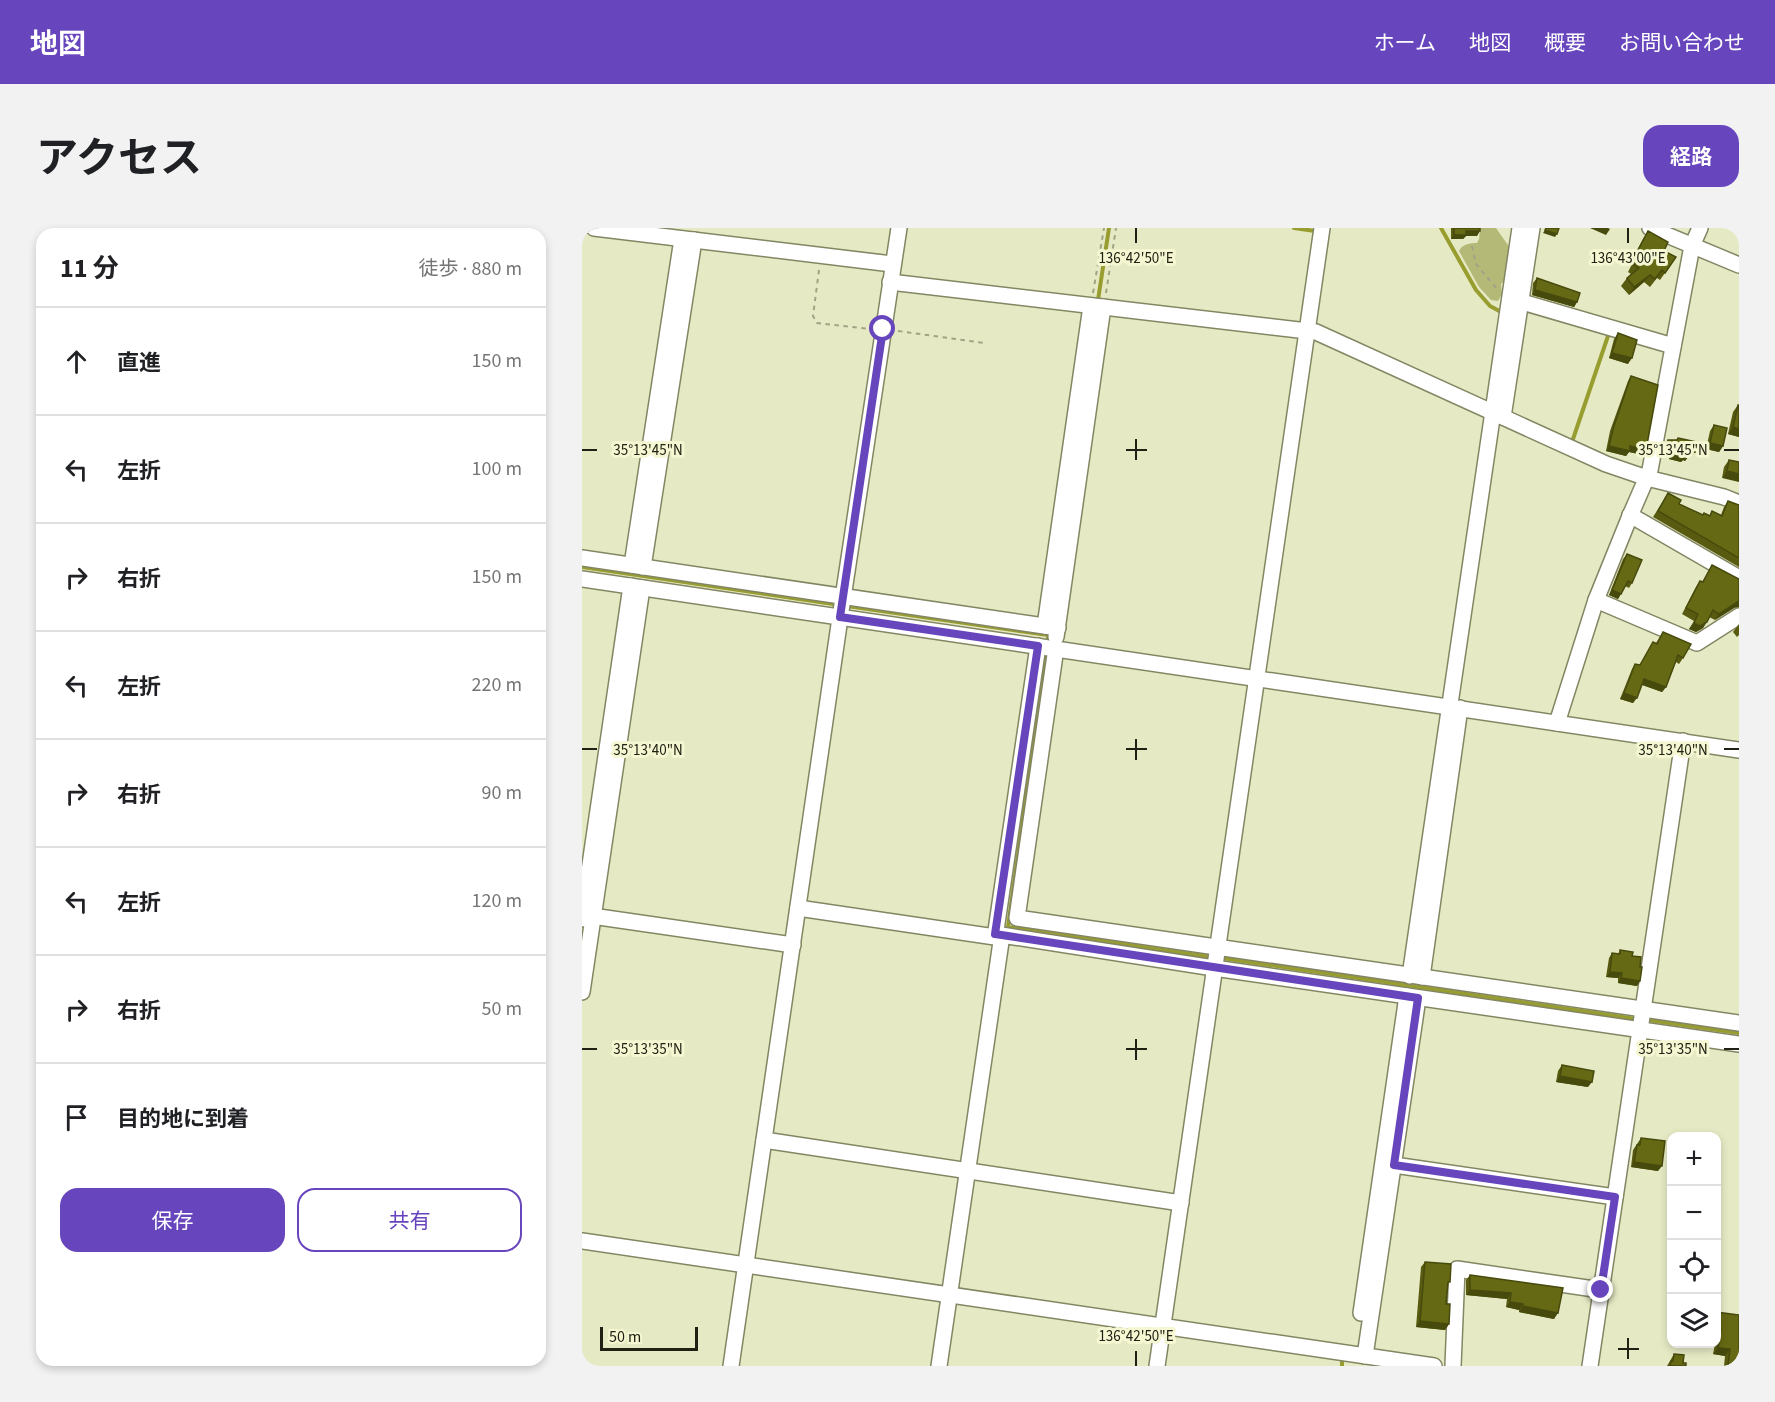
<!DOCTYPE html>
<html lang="ja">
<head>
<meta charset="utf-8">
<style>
  :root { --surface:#fff; --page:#f2f2f2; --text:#202124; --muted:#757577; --line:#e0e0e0; --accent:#6745bd }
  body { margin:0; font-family:"Source Sans 3","Noto Sans JP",sans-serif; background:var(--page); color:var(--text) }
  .controls { position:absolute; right:18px; bottom:18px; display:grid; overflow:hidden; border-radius:12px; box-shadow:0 3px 9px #0003 }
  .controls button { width:54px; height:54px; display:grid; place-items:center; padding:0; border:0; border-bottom:2px solid var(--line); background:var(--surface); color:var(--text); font:30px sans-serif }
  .scale { position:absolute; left:18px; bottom:15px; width:98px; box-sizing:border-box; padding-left:6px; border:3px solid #202114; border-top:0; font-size:16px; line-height:21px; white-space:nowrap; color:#202114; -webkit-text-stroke:4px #f4f7d1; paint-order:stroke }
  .stop { position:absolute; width:18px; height:18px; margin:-14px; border:4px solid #6745bd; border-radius:50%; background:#fff }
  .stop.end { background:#6745bd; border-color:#fff; box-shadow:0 2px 6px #0008 }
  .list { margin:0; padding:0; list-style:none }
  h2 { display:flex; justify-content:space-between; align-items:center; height:78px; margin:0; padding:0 24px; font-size:26px }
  h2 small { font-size:20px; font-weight:400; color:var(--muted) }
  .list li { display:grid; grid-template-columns:39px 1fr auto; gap:18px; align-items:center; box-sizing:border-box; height:108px; padding:0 24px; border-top:2px solid var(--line) }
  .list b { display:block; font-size:22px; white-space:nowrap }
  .list em { font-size:20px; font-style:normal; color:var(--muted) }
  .actions { display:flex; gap:12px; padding:18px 24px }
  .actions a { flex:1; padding:14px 0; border:2px solid var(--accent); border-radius:18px; text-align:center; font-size:21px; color:var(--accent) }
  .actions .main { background:var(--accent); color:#fff }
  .icon { flex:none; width:33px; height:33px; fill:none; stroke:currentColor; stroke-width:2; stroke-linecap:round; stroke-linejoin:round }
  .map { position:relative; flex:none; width:1157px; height:1138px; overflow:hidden; border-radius:18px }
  header { display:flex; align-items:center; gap:36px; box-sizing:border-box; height:84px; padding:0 30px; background:var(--accent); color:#fff }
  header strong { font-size:28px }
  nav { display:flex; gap:33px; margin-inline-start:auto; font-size:21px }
  .intro { display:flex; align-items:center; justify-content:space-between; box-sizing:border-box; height:144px; padding:0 36px }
  h1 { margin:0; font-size:42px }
  .button { padding:15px 27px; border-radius:18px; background:var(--accent); color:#fff; font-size:21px; font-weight:700 }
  main { display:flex; gap:36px; padding:0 36px }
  aside { flex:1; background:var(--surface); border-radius:18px; box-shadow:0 3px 9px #0003 }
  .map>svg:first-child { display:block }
</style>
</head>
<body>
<header>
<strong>地図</strong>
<nav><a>ホーム</a><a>地図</a><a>概要</a><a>お問い合わせ</a></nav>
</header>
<div class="intro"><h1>アクセス</h1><a class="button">経路</a></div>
<main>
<aside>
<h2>11 分<small>徒歩 · 880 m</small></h2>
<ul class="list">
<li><svg class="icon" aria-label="ahead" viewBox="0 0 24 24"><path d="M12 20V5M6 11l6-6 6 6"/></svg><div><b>直進</b></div><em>150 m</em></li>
<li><svg class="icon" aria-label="left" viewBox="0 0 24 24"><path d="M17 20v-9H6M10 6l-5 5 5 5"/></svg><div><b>左折</b></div><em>100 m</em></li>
<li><svg class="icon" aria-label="right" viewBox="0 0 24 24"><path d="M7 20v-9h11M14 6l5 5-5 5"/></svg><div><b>右折</b></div><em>150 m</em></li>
<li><svg class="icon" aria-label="left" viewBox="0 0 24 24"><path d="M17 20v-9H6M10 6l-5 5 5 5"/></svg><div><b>左折</b></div><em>220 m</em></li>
<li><svg class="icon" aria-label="right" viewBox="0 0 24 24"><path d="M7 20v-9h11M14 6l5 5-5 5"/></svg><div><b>右折</b></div><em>90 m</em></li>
<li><svg class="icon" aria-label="left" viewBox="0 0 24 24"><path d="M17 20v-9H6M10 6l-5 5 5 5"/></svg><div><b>左折</b></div><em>120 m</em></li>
<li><svg class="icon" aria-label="right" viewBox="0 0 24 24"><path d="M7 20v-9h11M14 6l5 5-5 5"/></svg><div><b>右折</b></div><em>50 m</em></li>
<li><svg class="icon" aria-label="arrive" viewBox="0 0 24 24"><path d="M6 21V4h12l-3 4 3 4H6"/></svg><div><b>目的地に到着</b></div></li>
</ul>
<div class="actions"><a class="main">保存</a><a>共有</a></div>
</aside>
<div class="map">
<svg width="1157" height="1138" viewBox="0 0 1157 1138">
  <rect width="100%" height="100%" fill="#e6eac4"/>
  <path fill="#b5b978" d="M898,0H914L928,20L924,51L919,56L920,66L916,73L909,72L897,59L877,23C880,16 888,15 895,15L897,11Z"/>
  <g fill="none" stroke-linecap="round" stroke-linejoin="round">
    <g stroke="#989d30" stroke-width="4">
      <polyline points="712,0 733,3 733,1"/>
      <polyline points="859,0 894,62 908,78 921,85"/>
      <polyline points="516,72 527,0"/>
      <polyline points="990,214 1027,105"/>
      <polyline points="0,339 258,377"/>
      <polyline points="265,378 466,407 466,412"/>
      <polyline points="464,425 426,699 629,729"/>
      <polyline points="640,730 1054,791"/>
      <polyline points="1066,792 1157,805"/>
      <polyline points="760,1138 760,1132"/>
    </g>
    <defs>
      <g id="street">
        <polyline points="12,0 310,36"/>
        <polyline points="1068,0 1157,37"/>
        <polyline points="308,54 734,104 1024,236 1065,250 1142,269 1157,275"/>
        <polyline points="930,71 1091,118"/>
        <polyline points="921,189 950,0"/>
        <polyline points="1048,287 1157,350"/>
        <polyline points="0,330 476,400"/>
        <polyline points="50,337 100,11"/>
        <polyline points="61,339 112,12"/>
        <polyline points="0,351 1157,522"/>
        <polyline points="1014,372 1115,415 1157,388"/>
        <polyline points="463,398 509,78"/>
        <polyline points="474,409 521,79"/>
        <polyline points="474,420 435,690 1157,795"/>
        <polyline points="975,495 1014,372 1048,288 1068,242 1110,18 1118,0"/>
        <polyline points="216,680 413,709 456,418"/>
        <polyline points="3,687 211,717"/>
        <polyline points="0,691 49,358"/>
        <polyline points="413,706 632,740 1157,816"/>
        <polyline points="828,748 938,0"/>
        <polyline points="840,749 878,480"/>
        <polyline points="0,764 60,360"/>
        <polyline points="182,912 599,975"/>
        <polyline points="812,937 1033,969"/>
        <polyline points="0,1013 852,1138"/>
        <polyline points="779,1085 825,768"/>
        <polyline points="783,1128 836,770"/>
        <polyline points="149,1138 259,383 317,0"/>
        <polyline points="357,1138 420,707"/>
        <polyline points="575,1138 740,0"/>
        <polyline points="871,1138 875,1041 1019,1062"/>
        <polyline points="1008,1138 1101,513"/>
      </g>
    </defs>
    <use href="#street" stroke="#838663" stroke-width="18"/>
    <g stroke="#a0a385" stroke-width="2" stroke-dasharray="4.5 4.5" stroke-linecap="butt">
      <polyline points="890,18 894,36 915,61"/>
      <polyline points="237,42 231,88 235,95 289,101"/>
      <polyline points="511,65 522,0"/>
      <polyline points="524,65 534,0"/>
      <polyline points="316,103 402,115"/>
    </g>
    <use href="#street" stroke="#fff" stroke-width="15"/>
  </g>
  <g fill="#585a10">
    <polygon points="869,0 898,0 895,8 884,8 881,11 869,11"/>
    <polygon points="1066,3 1082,23 1094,29 1078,52 1075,50 1068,59 1062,54 1047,67 1039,58 1045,50 1049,46 1046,44 1051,34 1049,33 1061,11"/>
    <polygon points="955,50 995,74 992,79 950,67 951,55"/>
    <polygon points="1036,105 1046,136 1027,130 1032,111"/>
    <polygon points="1049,148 1064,222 1061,227 1047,224 1044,228 1024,223 1028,203 1046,153"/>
    <polygon points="1156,177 1157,177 1157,209 1146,206 1151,184"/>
    <polygon points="1132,197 1141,218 1137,224 1124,221 1128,203"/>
    <polygon points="1096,210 1109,229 1106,229 1103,233 1101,232 1099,234 1087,231 1087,230 1081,228 1083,217 1086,212 1094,212"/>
    <polygon points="1147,232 1157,234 1140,250 1142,239"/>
    <polygon points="1086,265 1097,276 1120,287 1127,288 1130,283 1139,287 1142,279 1146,273 1157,277 1157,339 1071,289"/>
    <polygon points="1045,326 1050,355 1047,360 1043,358 1036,371 1027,367 1041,331"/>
    <polygon points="1130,337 1152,380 1133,392 1127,389 1121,400 1114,404 1107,401 1112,393 1100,386 1114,359 1118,353 1120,354"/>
    <polygon points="1157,396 1157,407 1155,409 1151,404"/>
    <polygon points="1081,404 1101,430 1097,436 1094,434 1084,459 1080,464 1060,457 1051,475 1038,471 1050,441 1053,436 1058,437 1071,414 1074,415"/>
    <polygon points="1038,722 1050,728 1058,739 1058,753 1055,758 1036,755 1036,750 1024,749 1027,730 1030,725 1036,726"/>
    <polygon points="980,837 1006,859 974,854 976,843"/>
    <polygon points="1059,910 1076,943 1049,939 1051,922"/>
    <polygon points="843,1034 866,1058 864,1076 867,1096 863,1102 834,1099 839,1039"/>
    <polygon points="888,1047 981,1060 972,1091 937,1084 937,1082 924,1079 925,1071 884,1067 884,1052"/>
    <polygon points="1134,1084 1157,1138 1142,1138 1143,1128 1131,1126 1133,1116 1134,1116"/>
    <polygon points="1092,1126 1104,1138 1085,1138"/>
  </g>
  <g fill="#474a0d">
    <polygon points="1008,0 1026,0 1028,1 1024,7"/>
    <polygon points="963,2 975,6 973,9 961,5"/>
    <polygon points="884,3 898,3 895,8 884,8 881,11 869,11 872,7"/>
    <polygon points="1068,47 1062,54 1047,67 1052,59"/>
    <polygon points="953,62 995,74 992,79 950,67"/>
    <polygon points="1030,125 1050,130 1046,136 1027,130"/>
    <polygon points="1151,199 1157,201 1157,209 1146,206"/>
    <polygon points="1128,215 1141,218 1137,224 1124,221"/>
    <polygon points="1027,218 1048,218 1064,222 1061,227 1047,224 1044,228 1024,223"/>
    <polygon points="1084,222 1091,224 1087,230 1081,228"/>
    <polygon points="1108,223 1113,224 1109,229 1106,229 1103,233 1101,232 1099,234 1087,231 1091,226"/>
    <polygon points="1145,243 1157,246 1157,254 1140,250"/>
    <polygon points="1030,362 1039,366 1036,371 1027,367"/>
    <polygon points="1157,373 1157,379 1152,380 1133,392 1137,386"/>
    <polygon points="1125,394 1121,400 1114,404 1107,401 1112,395"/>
    <polygon points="1062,451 1084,459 1080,464 1058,456"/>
    <polygon points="1042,465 1055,470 1051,475 1038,471"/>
    <polygon points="1028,744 1040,745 1036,750 1024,749"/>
    <polygon points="1039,750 1058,753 1055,758 1036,755"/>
    <polygon points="978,848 1010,854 1006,859 974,854"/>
    <polygon points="1052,934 1080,938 1076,943 1049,939"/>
    <polygon points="888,1062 929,1065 925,1071 884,1067"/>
    <polygon points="928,1074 941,1076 937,1082 924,1079"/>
    <polygon points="941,1078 976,1085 972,1091 937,1084"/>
    <polygon points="838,1093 867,1096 863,1102 834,1099"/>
    <polygon points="1134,1099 1139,1100 1134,1107"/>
    <polygon points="1136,1120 1148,1121 1143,1128 1131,1126"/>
  </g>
  <g fill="#666913" stroke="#474a0d" stroke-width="1.5">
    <polygon points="872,0 898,0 898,3 884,3 884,7 872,7"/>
    <polygon points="964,0 977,0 975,6 963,2"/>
    <polygon points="1066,3 1086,14 1082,23 1094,29 1083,45 1080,42 1073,51 1068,47 1052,59 1045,50 1057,40 1052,37 1057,27 1054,26"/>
    <polygon points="955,50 998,65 995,74 953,62"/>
    <polygon points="1036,105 1055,112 1050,130 1030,125"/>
    <polygon points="1049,148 1076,157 1064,222 1048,218 1048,223 1027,218 1032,198"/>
    <polygon points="1156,177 1157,177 1157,201 1151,199"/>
    <polygon points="1132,197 1145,200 1141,218 1128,215"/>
    <polygon points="1096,210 1115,214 1113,224 1108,223 1107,228 1104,227 1103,229 1091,226 1091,224 1084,222 1086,212 1095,212"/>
    <polygon points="1147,232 1157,234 1157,246 1145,243"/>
    <polygon points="1086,265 1099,272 1097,276 1121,287 1122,285 1128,288 1130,283 1140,288 1146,273 1157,277 1157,330 1076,283"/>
    <polygon points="1045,326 1060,332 1050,355 1046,353 1039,366 1030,362"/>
    <polygon points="1130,337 1157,351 1157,373 1137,386 1131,382 1125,394 1118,398 1112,395 1116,386 1104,380 1118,353 1121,354"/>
    <polygon points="1081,404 1109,416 1101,430 1096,427 1084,459 1062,451 1055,470 1042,465 1053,436 1058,437 1071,414 1075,416"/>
    <polygon points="1038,722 1051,724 1050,728 1059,729 1058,739 1060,739 1058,753 1039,750 1040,745 1028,744 1030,725 1038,726"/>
    <polygon points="980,837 1012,843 1010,854 978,848"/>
    <polygon points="1059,910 1083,913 1080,938 1052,934 1055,917 1058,917"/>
    <polygon points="843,1034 869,1036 868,1054 866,1054 864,1076 868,1076 867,1096 838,1093"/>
    <polygon points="888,1047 981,1060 976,1085 941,1078 941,1076 928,1074 929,1065 888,1062"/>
    <polygon points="1134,1084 1157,1087 1157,1138 1146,1138 1148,1121 1136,1120 1139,1100 1134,1099"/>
    <polygon points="1092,1126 1102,1127 1101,1135 1104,1135 1104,1138 1088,1138 1089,1133 1091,1133"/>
  </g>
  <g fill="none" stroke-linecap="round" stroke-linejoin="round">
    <polyline stroke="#6745bd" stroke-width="8" points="301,101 258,389 456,418 413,706 836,770 812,937 1033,969 1019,1062"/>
  </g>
  <path fill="none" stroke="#202114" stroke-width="2" d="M554,0V15M1046,0V15M554,211V232M0,222H15M544,222H565M1142,222H1157M554,511V532M0,521H15M544,521H565M1142,521H1157M554,811V832M0,821H15M544,821H565M1142,821H1157M1046,1110V1131M1036,1121H1057M554,1123V1138"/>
  <g font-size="15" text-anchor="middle" fill="#202114" stroke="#f4f7d1" stroke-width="6" stroke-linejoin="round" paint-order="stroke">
    <text x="554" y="35">136°42'50"E</text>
    <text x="1046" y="35">136°43'00"E</text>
    <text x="66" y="227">35°13'45"N</text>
    <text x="1091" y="227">35°13'45"N</text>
    <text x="66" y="527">35°13'40"N</text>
    <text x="1091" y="527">35°13'40"N</text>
    <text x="66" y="826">35°13'35"N</text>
    <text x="1091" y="826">35°13'35"N</text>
    <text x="554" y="1113">136°42'50"E</text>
  </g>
</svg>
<div class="controls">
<button>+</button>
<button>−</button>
<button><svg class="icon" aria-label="locate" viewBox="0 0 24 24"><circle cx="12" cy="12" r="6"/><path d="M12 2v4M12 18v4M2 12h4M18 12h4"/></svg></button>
<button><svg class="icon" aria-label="layers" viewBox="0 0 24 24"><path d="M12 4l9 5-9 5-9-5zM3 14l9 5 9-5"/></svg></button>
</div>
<div class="scale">50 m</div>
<div class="stop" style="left:301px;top:101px"></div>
<div class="stop end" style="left:1019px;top:1062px"></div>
</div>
</main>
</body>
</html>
